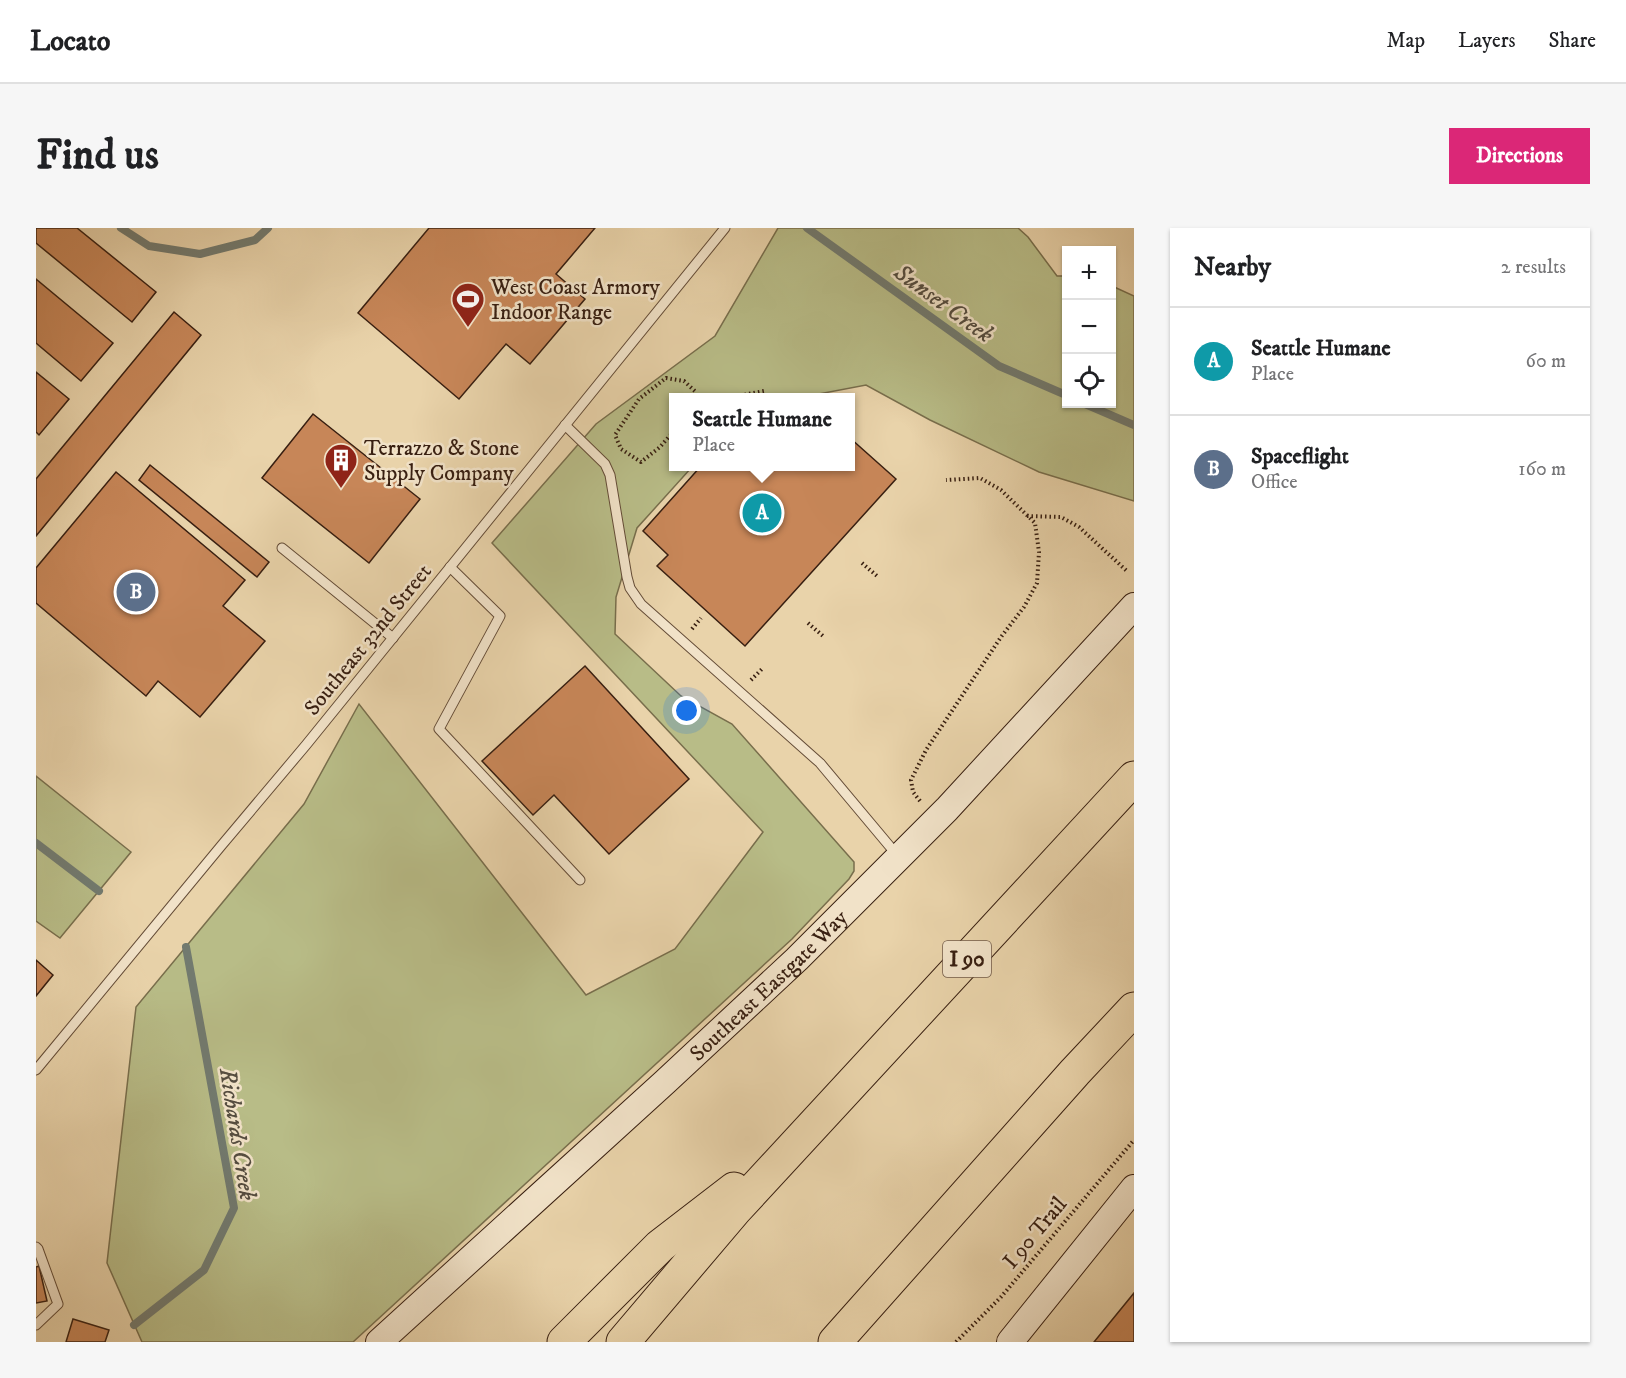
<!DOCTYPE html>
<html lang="en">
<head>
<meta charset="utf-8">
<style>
  :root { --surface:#fff; --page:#f6f6f6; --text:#202124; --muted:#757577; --line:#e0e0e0; --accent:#db2777 }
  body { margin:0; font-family:"IM FELL DW Pica",serif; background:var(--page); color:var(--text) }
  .controls { position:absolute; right:18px; top:18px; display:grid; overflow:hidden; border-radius:0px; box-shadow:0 2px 4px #0004 }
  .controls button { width:54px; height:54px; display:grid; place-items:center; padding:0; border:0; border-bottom:2px solid var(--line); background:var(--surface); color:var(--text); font:30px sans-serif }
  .you { position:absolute; left:651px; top:483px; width:21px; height:21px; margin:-15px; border:4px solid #fff; border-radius:50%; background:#1a73e8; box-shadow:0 0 0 9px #1a73e833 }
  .badge { display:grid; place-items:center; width:39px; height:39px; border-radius:50%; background:var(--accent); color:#fff; font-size:20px; font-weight:700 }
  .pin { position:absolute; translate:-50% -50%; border:3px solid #fff; box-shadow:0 2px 6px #0006 }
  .popup { position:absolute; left:633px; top:165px; width:186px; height:78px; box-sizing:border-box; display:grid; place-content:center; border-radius:0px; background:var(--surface); filter:drop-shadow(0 2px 4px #0005); font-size:20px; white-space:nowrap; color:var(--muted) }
  .popup b { font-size:22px; color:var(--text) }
  .popup::after { content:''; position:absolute; left:50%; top:100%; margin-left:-12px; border:12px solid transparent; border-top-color:var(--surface) }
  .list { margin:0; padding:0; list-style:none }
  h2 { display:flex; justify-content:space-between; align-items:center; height:78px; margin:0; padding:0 24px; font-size:26px }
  h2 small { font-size:20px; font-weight:400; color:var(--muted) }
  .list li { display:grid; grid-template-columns:39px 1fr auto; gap:18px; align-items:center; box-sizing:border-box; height:108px; padding:0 24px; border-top:2px solid var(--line) }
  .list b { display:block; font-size:22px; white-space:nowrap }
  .list p { margin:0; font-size:20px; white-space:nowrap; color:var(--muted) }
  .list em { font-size:20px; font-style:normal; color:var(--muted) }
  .icon { flex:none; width:33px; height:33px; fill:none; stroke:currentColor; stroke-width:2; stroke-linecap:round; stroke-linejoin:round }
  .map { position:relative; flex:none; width:1098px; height:1114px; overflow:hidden; border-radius:0px }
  header { display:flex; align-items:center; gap:36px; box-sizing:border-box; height:84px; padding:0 30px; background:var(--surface); border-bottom:2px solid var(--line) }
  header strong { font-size:28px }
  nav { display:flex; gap:33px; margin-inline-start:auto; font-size:21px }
  .intro { display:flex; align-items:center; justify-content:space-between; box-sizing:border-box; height:144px; padding:0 36px }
  h1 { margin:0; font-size:42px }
  .button { padding:15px 27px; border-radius:0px; background:var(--accent); color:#fff; font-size:21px; font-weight:700 }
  main { display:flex; gap:36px; padding:0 36px }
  aside { flex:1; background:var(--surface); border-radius:0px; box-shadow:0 2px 4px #0004 }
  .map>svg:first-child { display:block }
</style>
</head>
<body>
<header>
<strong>Locato</strong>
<nav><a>Map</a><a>Layers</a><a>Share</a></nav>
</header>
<div class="intro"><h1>Find us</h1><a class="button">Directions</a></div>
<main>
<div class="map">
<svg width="1098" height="1114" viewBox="0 0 1098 1114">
  <rect width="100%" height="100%" fill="#e9d3aa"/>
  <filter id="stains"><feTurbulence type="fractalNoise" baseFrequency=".00333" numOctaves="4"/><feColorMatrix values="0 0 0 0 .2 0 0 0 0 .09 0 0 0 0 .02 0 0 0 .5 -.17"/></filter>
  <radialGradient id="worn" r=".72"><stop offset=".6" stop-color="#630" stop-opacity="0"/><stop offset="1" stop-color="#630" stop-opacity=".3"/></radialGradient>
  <g fill="#b8bc87" stroke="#786e4c" stroke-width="1.5">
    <polygon points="742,0 982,0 992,9 1021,48 1030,48 1030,176 1076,176 1076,58 1098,68 1098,273 1003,244 894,192 830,157 767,169 638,170 638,238 656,239 601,300 580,369 579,406 645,468 696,496 818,634 818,643 813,651 756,711 317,1114 106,1114 71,1035 100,779 268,576 323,476 550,767 639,721 727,604 456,315 560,196 679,108"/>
    <polygon points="0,548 95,624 24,710 0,693"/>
  </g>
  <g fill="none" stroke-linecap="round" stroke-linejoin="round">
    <g stroke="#727a6f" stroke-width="8">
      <polyline points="85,0 113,18 164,26 219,12 232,0"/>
      <polyline points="771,0 963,138 1030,167"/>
      <polyline points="1049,176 1098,197"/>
      <polyline points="0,615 63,663"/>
      <polyline points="98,1097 168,1042 198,980 150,719"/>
    </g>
  </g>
  <g fill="#c78658" stroke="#381f11" stroke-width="1.5">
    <polygon points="0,0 41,0 120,64 96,94 0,15"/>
    <polygon points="393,0 559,0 520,46 549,71 494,136 470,116 423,171 322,85"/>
    <polygon points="0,51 77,115 45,153 0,115"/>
    <polygon points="138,84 165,107 0,308 0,251"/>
    <polygon points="0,144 33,171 3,207 0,204"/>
    <polygon points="277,186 384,271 333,335 226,250"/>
    <polygon points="814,210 860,251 709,418 621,338 632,327 607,303 665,238 814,238"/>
    <polygon points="114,237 233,334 221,349 103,252"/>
    <polygon points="80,244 209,352 187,378 229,413 164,489 122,453 110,468 0,375 0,340"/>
    <polygon points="549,438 653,551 573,626 518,567 497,587 446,533"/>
    <polygon points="0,732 17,747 0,768"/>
    <polygon points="3,1038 11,1073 0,1075 0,1039"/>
    <polygon points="1098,1065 1098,1114 1058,1114"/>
    <polygon points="37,1091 73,1102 69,1114 30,1114"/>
  </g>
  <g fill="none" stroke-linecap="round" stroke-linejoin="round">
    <defs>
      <g id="lane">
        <polyline points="529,197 569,236 574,247 591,349 594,360 605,376 784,535 861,627"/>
        <polyline points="246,320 357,410"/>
        <polyline points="414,339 464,388 403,501 544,652"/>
        <polyline points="0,842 185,618 270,517 689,0"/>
        <polyline points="0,1019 2,1021 22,1076 0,1097"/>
      </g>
      <g id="secondary">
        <path id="s1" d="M343,1114L629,854L761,731L911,581L1098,378"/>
        <polyline points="974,1114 1098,960"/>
      </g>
      <g id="highway">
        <polyline points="528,1114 624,1018 698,961"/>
        <polyline points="587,1114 699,982 1098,550"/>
        <polyline points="799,1114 1039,844 1098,781"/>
      </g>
    </defs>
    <use href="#lane" stroke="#644c37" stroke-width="11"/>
    <use href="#secondary" stroke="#381f11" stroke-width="28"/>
    <use href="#highway" stroke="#381f11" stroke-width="35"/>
    <g stroke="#381f11" stroke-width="4" stroke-dasharray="1.5 3" stroke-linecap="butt">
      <polyline points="691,170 728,163 729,170"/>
      <polyline points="638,203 624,219 605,234 585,221 579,207 603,171 630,150 648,153 661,165 661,170"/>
      <polyline points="991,288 1025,289 1043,299 1092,344"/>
      <polyline points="826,335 841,348"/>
      <polyline points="772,395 787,408"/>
      <polyline points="656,401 665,390"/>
      <polyline points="715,452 727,440"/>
      <polyline points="884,573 877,564 875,552 890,522 965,409 988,379 1001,355 1003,324 999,295 965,262 944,250 910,252"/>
      <polyline points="920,1114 965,1069 1098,912"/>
    </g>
    <use href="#lane" stroke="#f1e2c8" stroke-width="9"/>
    <use href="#secondary" stroke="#f1e2c8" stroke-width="26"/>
    <use href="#highway" stroke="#e9d3aa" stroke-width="33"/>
  </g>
  <defs>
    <symbol id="stadium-pin" viewBox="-11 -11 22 30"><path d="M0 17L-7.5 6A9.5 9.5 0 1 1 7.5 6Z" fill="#8f2418" stroke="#f1e2c8"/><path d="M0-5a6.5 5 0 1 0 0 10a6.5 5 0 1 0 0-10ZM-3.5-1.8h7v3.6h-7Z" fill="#fff"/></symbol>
    <symbol id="building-pin" viewBox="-11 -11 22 30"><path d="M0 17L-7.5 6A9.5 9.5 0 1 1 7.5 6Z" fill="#8f2418" stroke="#f1e2c8"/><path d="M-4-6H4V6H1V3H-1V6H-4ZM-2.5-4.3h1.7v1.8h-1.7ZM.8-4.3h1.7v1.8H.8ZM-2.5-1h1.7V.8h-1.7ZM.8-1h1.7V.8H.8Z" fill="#fff"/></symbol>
  </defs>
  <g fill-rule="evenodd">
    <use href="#stadium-pin" x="413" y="52" width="38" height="52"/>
    <use href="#building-pin" x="286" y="213" width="38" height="52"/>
  </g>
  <g text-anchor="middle" stroke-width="5" stroke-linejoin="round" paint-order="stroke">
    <rect fill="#f1e2c8" stroke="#705a48" stroke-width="1.5" x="907" y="713" width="48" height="36" rx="4.5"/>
    <g font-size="21" font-weight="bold" fill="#381f11">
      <text x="931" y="738">I 90</text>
    </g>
    <g font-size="22" fill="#381f11" stroke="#f1e2c8" text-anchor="start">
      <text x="455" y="66">West Coast Armory<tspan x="455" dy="25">Indoor Range</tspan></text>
      <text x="328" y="227">Terrazzo &amp; Stone<tspan x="328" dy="25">Supply Company</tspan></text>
    </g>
    <g font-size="22" fill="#381f11" stroke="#f1e2c8">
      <text transform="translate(331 411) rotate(-51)" y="8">Southeast 32nd Street</text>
      <text dy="8" stroke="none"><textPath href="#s1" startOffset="528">Southeast Eastgate Way</textPath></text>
      <text transform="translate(998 1004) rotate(-50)" y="8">I 90 Trail</text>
    </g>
    <g font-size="24" font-style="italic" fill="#554d40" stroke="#f1e2c8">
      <text transform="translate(908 75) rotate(36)" y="8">Sunset Creek</text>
      <text transform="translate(202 906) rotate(81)" y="8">Richards Creek</text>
    </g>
  </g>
  <rect width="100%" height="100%" filter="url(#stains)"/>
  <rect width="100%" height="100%" fill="url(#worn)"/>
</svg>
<div class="controls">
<button>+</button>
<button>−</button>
<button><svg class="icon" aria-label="locate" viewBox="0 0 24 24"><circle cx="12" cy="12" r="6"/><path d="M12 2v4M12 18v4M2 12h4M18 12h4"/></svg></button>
</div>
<div class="you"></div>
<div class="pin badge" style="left:726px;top:285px;background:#0f9aa8">A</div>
<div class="popup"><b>Seattle Humane</b>Place</div>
<div class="pin badge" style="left:100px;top:364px;background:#5c6f8a">B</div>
</div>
<aside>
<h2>Nearby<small>2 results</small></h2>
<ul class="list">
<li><span class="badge" style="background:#0f9aa8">A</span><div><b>Seattle Humane</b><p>Place</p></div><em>60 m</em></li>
<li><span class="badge" style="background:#5c6f8a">B</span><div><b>Spaceflight</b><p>Office</p></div><em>160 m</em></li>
</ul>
</aside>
</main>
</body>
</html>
